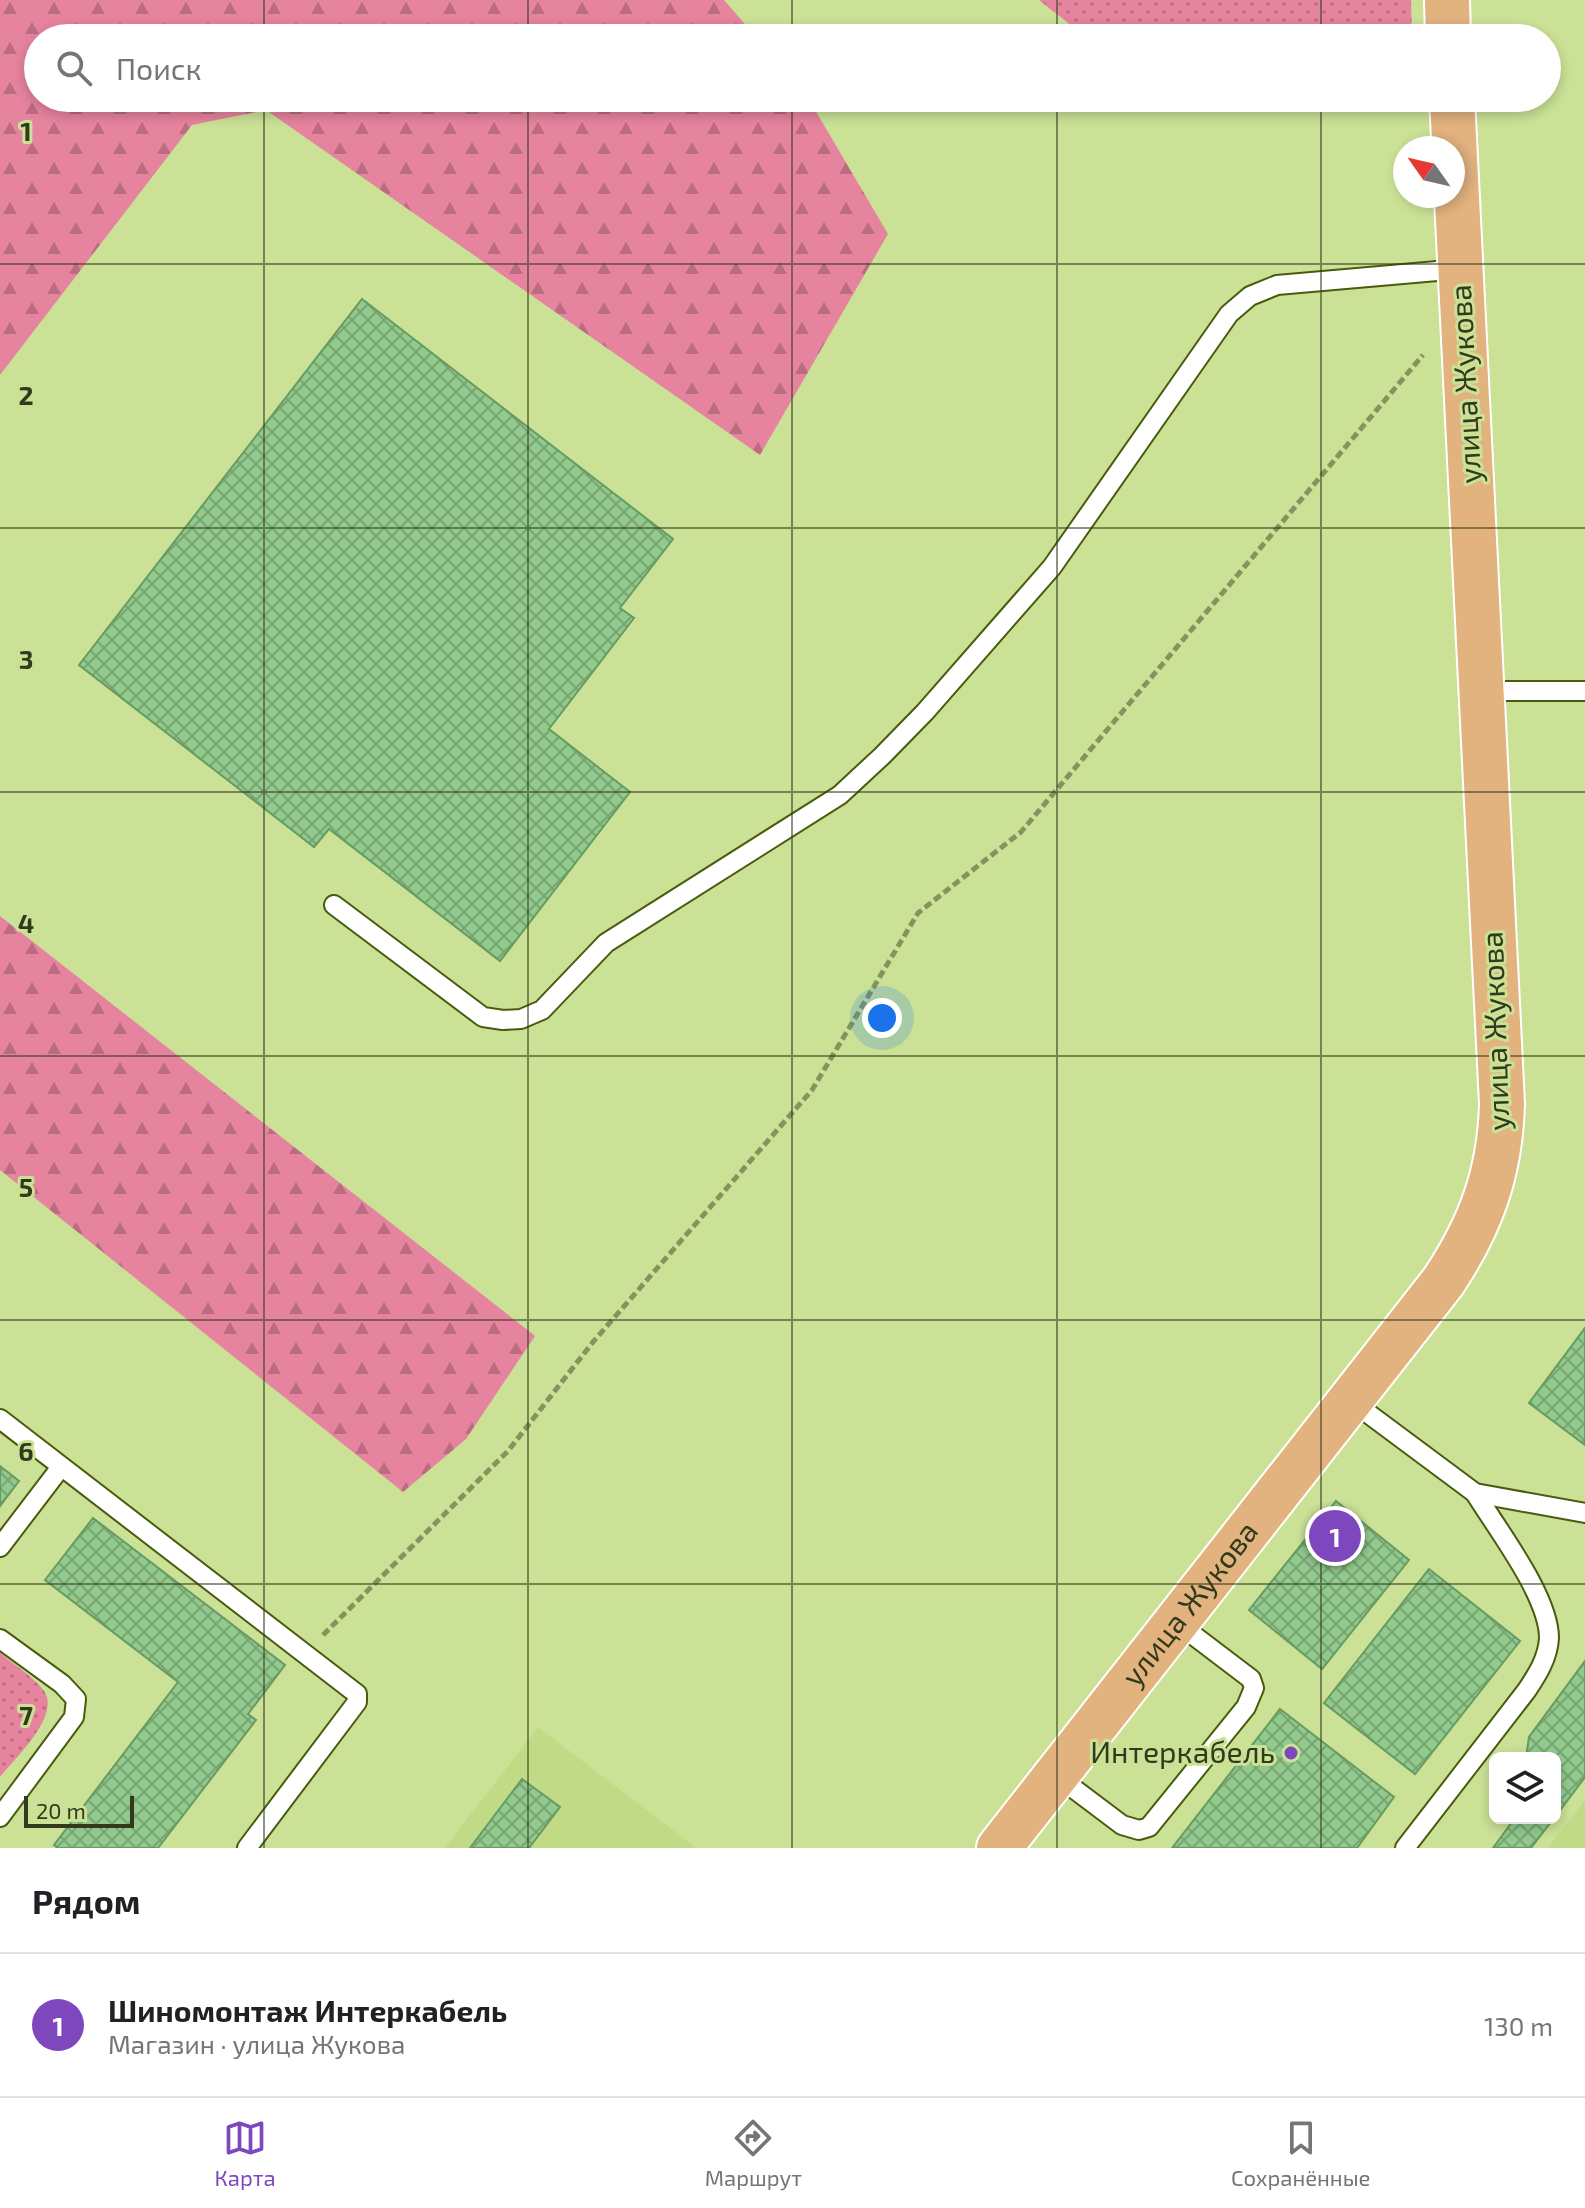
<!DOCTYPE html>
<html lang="ru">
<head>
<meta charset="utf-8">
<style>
  :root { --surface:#fff; --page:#f6f6f6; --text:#202124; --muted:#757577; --line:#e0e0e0; --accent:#7f47bd }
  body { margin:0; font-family:"Exo 2",sans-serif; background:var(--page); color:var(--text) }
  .controls { position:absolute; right:24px; bottom:24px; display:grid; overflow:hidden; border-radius:12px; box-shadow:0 4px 12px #0003 }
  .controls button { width:72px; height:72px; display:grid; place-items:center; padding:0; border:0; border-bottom:2px solid var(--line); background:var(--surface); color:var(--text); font:40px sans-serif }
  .compass { position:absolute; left:1393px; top:136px; width:72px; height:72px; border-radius:50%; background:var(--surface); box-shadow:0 4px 12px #0003; rotate:304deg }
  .scale { position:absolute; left:24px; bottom:20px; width:110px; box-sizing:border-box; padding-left:8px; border:4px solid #313a1b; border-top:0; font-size:22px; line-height:28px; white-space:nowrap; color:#313a1b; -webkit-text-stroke:6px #cae196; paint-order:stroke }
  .you { position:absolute; left:882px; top:1018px; width:28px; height:28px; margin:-20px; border:6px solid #fff; border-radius:50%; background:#1a73e8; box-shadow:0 0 0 12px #1a73e833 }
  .badge { display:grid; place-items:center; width:52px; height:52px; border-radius:50%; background:var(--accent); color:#fff; font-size:26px; font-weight:700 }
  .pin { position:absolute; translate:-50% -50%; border:4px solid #fff; box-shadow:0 2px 8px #0006 }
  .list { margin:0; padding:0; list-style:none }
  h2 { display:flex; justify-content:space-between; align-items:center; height:104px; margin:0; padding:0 32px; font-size:34px }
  h2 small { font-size:26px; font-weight:400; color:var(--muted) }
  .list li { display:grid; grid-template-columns:52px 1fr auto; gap:24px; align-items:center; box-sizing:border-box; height:144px; padding:0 32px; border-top:2px solid var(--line) }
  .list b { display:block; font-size:30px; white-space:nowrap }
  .list p { margin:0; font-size:26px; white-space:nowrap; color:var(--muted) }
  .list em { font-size:26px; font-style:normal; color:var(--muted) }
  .icon { flex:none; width:44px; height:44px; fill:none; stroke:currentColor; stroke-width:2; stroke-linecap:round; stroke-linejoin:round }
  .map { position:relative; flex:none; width:1585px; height:1848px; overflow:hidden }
  .search { position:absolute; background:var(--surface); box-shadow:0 4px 12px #0003; left:24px; right:24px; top:24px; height:88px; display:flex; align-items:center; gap:20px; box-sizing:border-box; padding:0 28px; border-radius:44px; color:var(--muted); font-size:30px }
  .sheet { height:248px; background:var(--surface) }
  nav { display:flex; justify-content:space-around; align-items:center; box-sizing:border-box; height:112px; border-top:2px solid var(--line); background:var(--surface); font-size:22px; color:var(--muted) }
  nav a { display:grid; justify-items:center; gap:4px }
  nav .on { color:var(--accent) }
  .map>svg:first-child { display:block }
</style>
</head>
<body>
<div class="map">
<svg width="1585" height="1848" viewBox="0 0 1585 1848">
  <defs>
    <pattern id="grass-dots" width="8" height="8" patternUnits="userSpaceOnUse" patternTransform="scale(2)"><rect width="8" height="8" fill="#e6839f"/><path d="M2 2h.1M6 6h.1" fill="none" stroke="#bb6c81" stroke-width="1.8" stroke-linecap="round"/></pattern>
    <pattern id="forest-firs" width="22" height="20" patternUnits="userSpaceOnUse" patternTransform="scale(2)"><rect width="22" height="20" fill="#e6839f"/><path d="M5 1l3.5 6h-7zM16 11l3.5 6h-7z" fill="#bb6c81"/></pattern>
    <pattern id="building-cross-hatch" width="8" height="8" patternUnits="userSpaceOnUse" patternTransform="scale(2)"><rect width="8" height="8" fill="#92ca8e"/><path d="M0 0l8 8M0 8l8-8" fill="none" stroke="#78a573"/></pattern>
  </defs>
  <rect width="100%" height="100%" fill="#cae196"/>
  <g fill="#c0da86">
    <polygon points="538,1727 696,1848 445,1848"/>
    <polygon points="1585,1800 1585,1848 1548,1848"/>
  </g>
  <g fill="url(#grass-dots)">
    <polygon points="1039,0 1411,0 1412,38 1087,38"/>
    <polygon points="1165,98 1414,98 1414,104"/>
    <path d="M0,1653C12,1663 36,1679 44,1691C61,1716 15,1758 0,1777Z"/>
  </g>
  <g fill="url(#forest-firs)">
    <polygon points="0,0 724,0 757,38 38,38 38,98 808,98 888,234 760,455 266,110 192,125 0,375"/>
    <polygon points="0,916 535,1336 466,1439 403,1492 0,1170"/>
  </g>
  <g fill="url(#building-cross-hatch)" stroke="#669b61" stroke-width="2">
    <polygon points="362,299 673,539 620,608 634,618 549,729 630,792 500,961 329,829 314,847 79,665"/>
    <polygon points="1585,1328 1585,1445 1529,1403"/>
    <polygon points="0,1466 19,1481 0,1506"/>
    <polygon points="1336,1501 1409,1560 1322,1669 1249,1610"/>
    <polygon points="93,1518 285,1665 248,1714 256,1720 158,1848 58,1848 54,1845 178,1682 45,1580"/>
    <polygon points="1429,1569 1520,1641 1415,1774 1324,1703"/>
    <polygon points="1585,1661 1585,1777 1555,1817 1555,1758 1526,1758 1529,1737"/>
    <polygon points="1280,1709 1394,1797 1357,1848 1172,1848"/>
    <polygon points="522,1779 560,1807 529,1848 470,1848"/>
    <polygon points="1515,1818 1554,1818 1531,1848 1493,1848"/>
  </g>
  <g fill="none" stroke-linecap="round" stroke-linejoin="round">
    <defs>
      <g id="lane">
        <polyline points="1481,691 1585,691"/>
        <polyline points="334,905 483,1017 503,1020 521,1019 542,1010 606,943 840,795 882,756 925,712 1052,567 1229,314 1250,296 1277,285 1460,269"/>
        <polyline points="1350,1400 1475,1493 1585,1513"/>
        <polyline points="0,1419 357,1694 357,1702 247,1848"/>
        <polyline points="0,1547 61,1467"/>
        <polyline points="0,1639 62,1684 76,1699 74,1717 0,1817"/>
        <polyline points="1057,1776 1122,1825 1139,1830 1149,1827 1246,1707 1254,1688 1251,1679 1176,1622"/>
        <path d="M1405,1848L1527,1690C1537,1675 1548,1658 1549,1638C1549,1596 1497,1529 1475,1493"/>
      </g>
      <g id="primary">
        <polyline points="1447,0 1448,38"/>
        <path id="s1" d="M999,1848L1443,1282C1481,1225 1500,1173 1502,1104L1452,98"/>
      </g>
    </defs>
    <use href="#lane" stroke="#495b0c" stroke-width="22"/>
    <use href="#primary" stroke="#fff" stroke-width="48"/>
    <polyline stroke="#84945d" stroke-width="5" stroke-dasharray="8 4" stroke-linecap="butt" points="323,1635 508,1451 593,1342 812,1090 918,913 1021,832 1423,355"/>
    <use href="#lane" stroke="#fff" stroke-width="18"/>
    <use href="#primary" stroke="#e2b27f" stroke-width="44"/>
  </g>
  <path fill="none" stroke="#313a1b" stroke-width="2" stroke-opacity="0.55" d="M264,0V38M528,0V38M792,0V38M1057,0V38M1321,0V38M264,98V1848M528,98V1848M792,98V1848M1057,98V1848M1321,98V1848M0,264H1585M0,528H1585M0,792H1585M0,1056H1585M0,1320H1585M0,1584H1585"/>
  <circle fill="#7f47bd" stroke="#cae196" stroke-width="3" cx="1291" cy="1753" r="8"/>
  <g text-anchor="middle" stroke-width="6" stroke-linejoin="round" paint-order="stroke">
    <g font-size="30" fill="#313a1b" stroke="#cae196">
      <text transform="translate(1466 384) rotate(-93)" y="10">улица Жукова</text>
      <text transform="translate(1496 1031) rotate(-92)" y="10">улица Жукова</text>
      <text dy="10" stroke="none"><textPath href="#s1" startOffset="310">улица Жукова</textPath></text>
    </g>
    <g font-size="30" fill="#313a1b" stroke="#cae196" text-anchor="end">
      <text x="1275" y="1763">Интеркабель</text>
    </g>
  </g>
  <g font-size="26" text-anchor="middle" font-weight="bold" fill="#313a1b" stroke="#cae196" stroke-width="6" stroke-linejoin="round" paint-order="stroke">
    <text x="26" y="141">1</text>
    <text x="26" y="405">2</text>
    <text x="26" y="669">3</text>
    <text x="26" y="933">4</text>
    <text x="26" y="1197">5</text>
    <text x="26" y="1461">6</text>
    <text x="26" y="1725">7</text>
  </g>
</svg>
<div class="controls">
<button><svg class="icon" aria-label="layers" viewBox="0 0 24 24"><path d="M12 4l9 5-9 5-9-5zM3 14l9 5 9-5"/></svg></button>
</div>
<svg class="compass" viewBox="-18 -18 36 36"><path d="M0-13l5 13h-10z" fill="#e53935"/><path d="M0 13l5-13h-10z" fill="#757577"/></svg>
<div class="scale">20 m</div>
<div class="you"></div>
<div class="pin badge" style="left:1335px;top:1536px">1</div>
<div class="search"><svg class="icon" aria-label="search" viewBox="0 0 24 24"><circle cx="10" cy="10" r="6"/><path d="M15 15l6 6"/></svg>Поиск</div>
</div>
<section class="sheet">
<h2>Рядом<small></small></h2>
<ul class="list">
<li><span class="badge">1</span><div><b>Шиномонтаж Интеркабель</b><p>Магазин · улица Жукова</p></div><em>130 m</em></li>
</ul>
</section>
<nav>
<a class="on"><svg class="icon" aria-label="map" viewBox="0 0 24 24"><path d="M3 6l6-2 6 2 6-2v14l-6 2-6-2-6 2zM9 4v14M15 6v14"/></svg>Карта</a>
<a><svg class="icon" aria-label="directions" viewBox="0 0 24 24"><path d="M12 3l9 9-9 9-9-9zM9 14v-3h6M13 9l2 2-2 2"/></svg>Маршрут</a>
<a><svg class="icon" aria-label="saved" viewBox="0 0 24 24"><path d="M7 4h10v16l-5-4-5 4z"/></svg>Сохранённые</a>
</nav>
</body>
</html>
